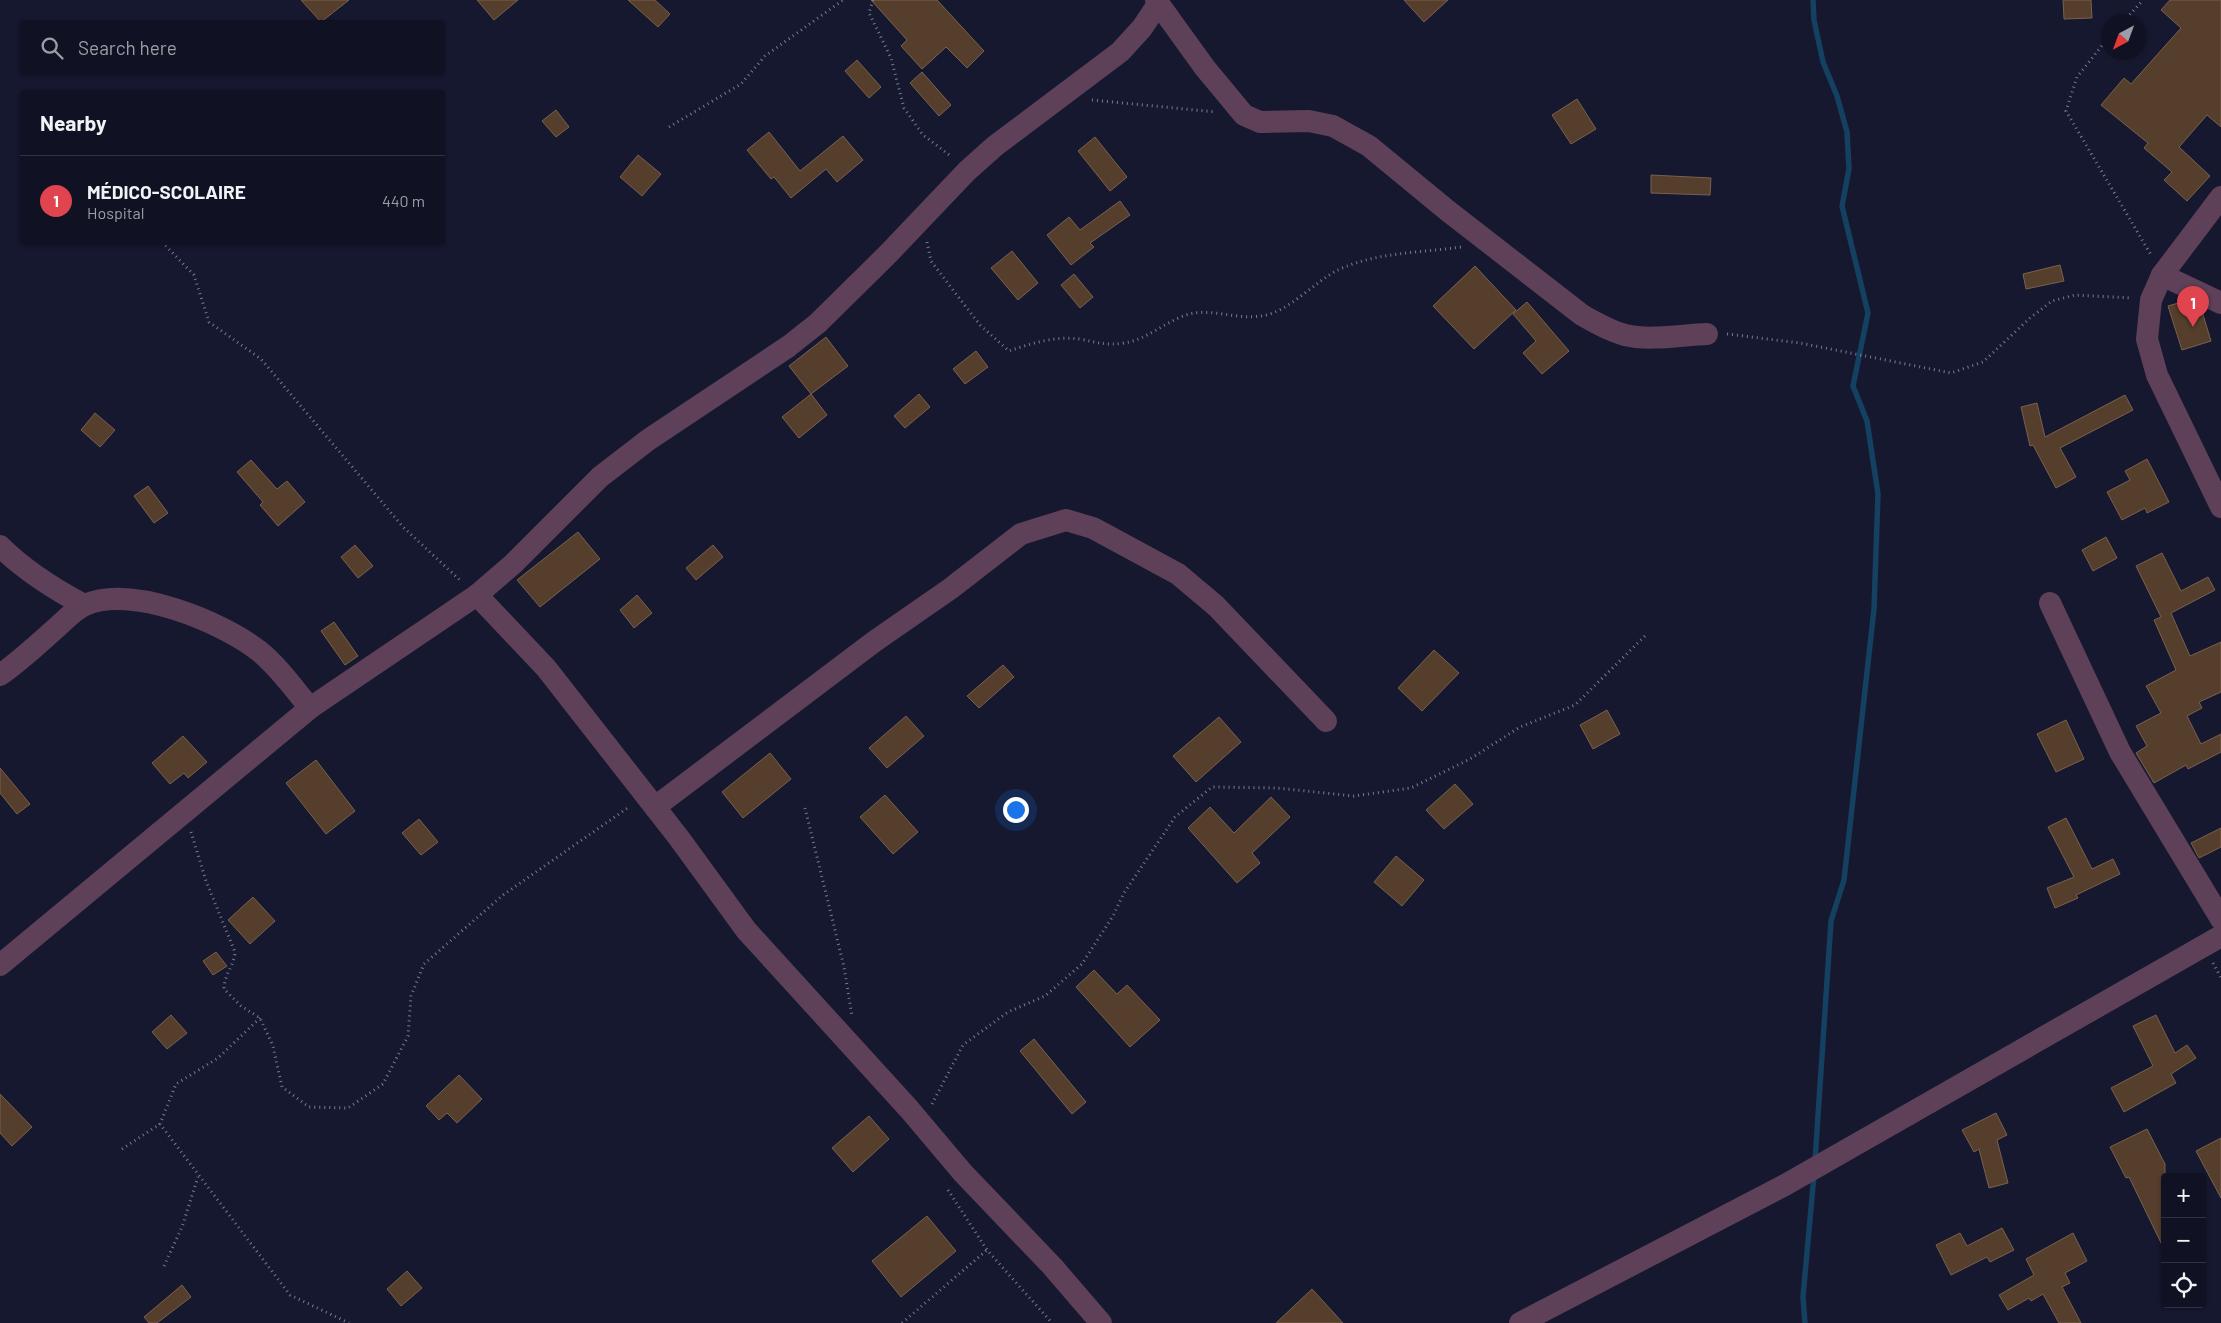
<!DOCTYPE html>
<html lang="en">
<head>
<meta charset="utf-8">
<style>
  :root { --surface:#101223; --page:#191b2b; --text:#f1f3f6; --muted:#9c9ea6; --line:#303241; --accent:#2563eb }
  body { margin:0; font-family:Barlow,sans-serif; background:var(--page); color:var(--text) }
  .controls { position:absolute; right:15px; bottom:15px; display:grid; overflow:hidden; border-radius:5px; box-shadow:0 1px 4px #0004 }
  .controls button { width:45px; height:45px; display:grid; place-items:center; padding:0; border:0; border-bottom:1px solid var(--line); background:var(--surface); color:var(--text); font:25px sans-serif }
  .compass { position:absolute; left:2101px; top:15px; width:45px; height:45px; border-radius:50%; background:var(--surface); box-shadow:0 1px 4px #0004; rotate:221deg }
  .you { position:absolute; left:1015px; top:809px; width:18px; height:18px; margin:-12px; border:4px solid #fff; border-radius:50%; background:#1a73e8; box-shadow:0 0 0 8px #1a73e833 }
  .badge { display:grid; place-items:center; width:32px; height:32px; border-radius:50%; background:var(--accent); color:#fff; font-size:16px; font-weight:700 }
  .pin { position:absolute; translate:-50% -41px; filter:drop-shadow(0 1px 2px #0008) }
  .pin::after { content:''; position:absolute; top:26px; width:18px; height:15px; background:inherit; clip-path:polygon(0 0,100% 0,50% 100%) }
  .list { margin:0; padding:0; list-style:none }
  h2 { display:flex; justify-content:space-between; align-items:center; height:65px; margin:0; padding:0 20px; font-size:21px }
  h2 small { font-size:16px; font-weight:400; color:var(--muted) }
  .list li { display:grid; grid-template-columns:32px 1fr auto; gap:15px; align-items:center; box-sizing:border-box; height:90px; padding:0 20px; border-top:1px solid var(--line) }
  .list b { display:block; font-size:19px; white-space:nowrap }
  .list p { margin:0; font-size:16px; white-space:nowrap; color:var(--muted) }
  .list em { font-size:16px; font-style:normal; color:var(--muted) }
  .icon { flex:none; width:28px; height:28px; fill:none; stroke:currentColor; stroke-width:2; stroke-linecap:round; stroke-linejoin:round }
  .map { position:relative; flex:none; width:2221px; height:1323px; overflow:hidden }
  .search { position:absolute; background:var(--surface); box-shadow:0 1px 4px #0004; left:20px; top:20px; width:425px; height:55px; display:flex; align-items:center; gap:12px; box-sizing:border-box; padding:0 18px; border-radius:5px; color:var(--muted); font-size:19px }
  .panel { position:absolute; background:var(--surface); box-shadow:0 1px 4px #0004; left:20px; top:90px; width:425px; height:155px; border-radius:5px }
  .map>svg:first-child { display:block }
</style>
</head>
<body>
<div class="map">
<svg width="2221" height="1323" viewBox="0 0 2221 1323">
  <rect width="100%" height="100%" fill="#15182f"/>
  <g fill="none" stroke-linecap="round" stroke-linejoin="round">
    <g stroke="#144061" stroke-width="5.5">
      <polyline points="1813,0 1814,20 1823,62 1837,96 1847,132 1849,169 1842,206 1868,313 1853,386 1867,421 1878,494 1874,609 1844,880 1831,921 1815,1161"/>
      <polyline points="1805,1323 1803,1297 1814,1175"/>
    </g>
  </g>
  <g fill="#553e2b" stroke="#7a614d">
    <polygon points="301,0 349,0 321,22"/>
    <polygon points="477,0 518,0 494,20"/>
    <polygon points="628,0 655,0 670,14 658,27"/>
    <polygon points="871,0 937,0 984,51 967,68 946,47 922,69 901,46 907,40"/>
    <polygon points="1404,0 1448,0 1424,22"/>
    <polygon points="2063,0 2091,0 2092,18 2064,19"/>
    <polygon points="2170,0 2221,0 2221,127 2207,115 2179,147 2210,176 2187,201 2164,180 2172,172 2144,148 2148,143 2101,105 2124,78 2131,84 2181,28 2161,10"/>
    <polygon points="857,60 881,87 869,98 845,71"/>
    <polygon points="922,72 951,105 939,116 910,83"/>
    <polygon points="1577,99 1596,129 1571,144 1552,115"/>
    <polygon points="556,110 569,127 556,137 542,121"/>
    <polygon points="769,132 800,171 843,136 863,160 837,182 826,169 791,198 774,177 771,179 747,150"/>
    <polygon points="1095,137 1127,177 1110,191 1078,151"/>
    <polygon points="638,155 661,174 642,196 620,177"/>
    <polygon points="1651,175 1711,178 1710,195 1651,193"/>
    <polygon points="1120,201 1130,215 1090,243 1094,247 1071,265 1047,235 1069,217 1080,230"/>
    <polygon points="1012,251 1038,283 1018,300 991,268"/>
    <polygon points="2060,265 2064,281 2026,289 2023,274"/>
    <polygon points="1475,266 1516,310 1474,349 1433,306"/>
    <polygon points="1074,274 1093,297 1080,308 1061,285"/>
    <polygon points="2185,301 2201,308 2211,341 2182,350 2168,306"/>
    <polygon points="1527,302 1569,351 1542,374 1523,353 1536,341 1513,314"/>
    <polygon points="826,337 848,366 811,394 789,366"/>
    <polygon points="976,351 988,367 965,384 953,369"/>
    <polygon points="811,394 827,415 799,438 782,417"/>
    <polygon points="919,394 930,407 905,428 894,416"/>
    <polygon points="2125,395 2133,410 2060,448 2076,477 2056,488 2033,445 2030,446 2021,407 2037,403 2045,437"/>
    <polygon points="95,413 115,430 100,447 81,430"/>
    <polygon points="2147,459 2169,502 2147,513 2145,508 2122,520 2107,492 2130,480 2125,471"/>
    <polygon points="251,460 277,489 287,481 305,502 278,526 260,505 263,502 237,472"/>
    <polygon points="148,486 168,513 154,523 134,496"/>
    <polygon points="578,532 600,559 540,607 517,580"/>
    <polygon points="2106,537 2117,558 2093,571 2082,550"/>
    <polygon points="355,545 373,566 358,578 341,557"/>
    <polygon points="713,545 723,557 696,580 686,568"/>
    <polygon points="2162,553 2181,591 2208,577 2215,590 2171,613 2190,656 2221,642 2221,692 2199,702 2202,708 2187,716 2201,744 2221,734 2221,752 2188,769 2186,765 2154,783 2136,753 2147,746 2136,726 2161,713 2146,686 2176,670 2154,620 2161,617 2136,566"/>
    <polygon points="637,595 652,613 634,628 620,610"/>
    <polygon points="334,622 358,656 345,665 321,631"/>
    <polygon points="1434,650 1459,673 1422,711 1398,688"/>
    <polygon points="1003,665 1014,677 979,708 967,696"/>
    <polygon points="1607,710 1620,734 1593,749 1580,725"/>
    <polygon points="906,716 924,736 887,768 869,748"/>
    <polygon points="1219,717 1241,742 1196,782 1173,756"/>
    <polygon points="2066,720 2084,759 2056,772 2037,734"/>
    <polygon points="183,736 207,762 188,778 184,773 170,784 152,763"/>
    <polygon points="770,753 791,779 743,818 722,792"/>
    <polygon points="316,760 355,811 326,834 286,783"/>
    <polygon points="0,768 30,804 17,814 0,793"/>
    <polygon points="1455,784 1473,804 1444,829 1426,810"/>
    <polygon points="885,795 918,832 893,854 860,817"/>
    <polygon points="1271,797 1290,817 1252,853 1260,863 1237,883 1188,828 1210,807 1234,833"/>
    <polygon points="2066,818 2092,869 2113,859 2120,874 2076,895 2078,898 2055,908 2047,888 2074,877 2048,827"/>
    <polygon points="419,819 438,842 421,855 402,833"/>
    <polygon points="2221,828 2221,847 2199,858 2191,843"/>
    <polygon points="1396,856 1424,880 1402,906 1374,882"/>
    <polygon points="253,897 275,921 250,944 228,920"/>
    <polygon points="216,952 227,966 213,975 203,961"/>
    <polygon points="1094,970 1117,994 1127,985 1160,1020 1130,1047 1076,987"/>
    <polygon points="171,1015 187,1033 167,1049 152,1032"/>
    <polygon points="2156,1015 2175,1053 2187,1045 2196,1058 2171,1074 2176,1083 2124,1112 2111,1088 2153,1066 2133,1026"/>
    <polygon points="1034,1039 1086,1102 1072,1114 1020,1051"/>
    <polygon points="459,1075 482,1099 457,1123 447,1113 439,1120 426,1106"/>
    <polygon points="0,1094 32,1127 12,1146 0,1133"/>
    <polygon points="1996,1113 2007,1135 1997,1140 2008,1183 1989,1188 1979,1149 1974,1152 1962,1130"/>
    <polygon points="869,1116 889,1139 853,1172 832,1148"/>
    <polygon points="2147,1129 2165,1164 2165,1251 2129,1177 2126,1178 2110,1147"/>
    <polygon points="2221,1138 2221,1198 2196,1151"/>
    <polygon points="927,1216 956,1251 901,1297 872,1261"/>
    <polygon points="2002,1228 2014,1250 1990,1262 1987,1257 1951,1275 1936,1245 1960,1233 1967,1246"/>
    <polygon points="2073,1233 2087,1261 2065,1273 2070,1283 2062,1287 2081,1323 2059,1323 2043,1294 2031,1301 2029,1298 2008,1310 1999,1295 2034,1275 2026,1259"/>
    <polygon points="407,1271 422,1288 401,1306 387,1289"/>
    <polygon points="182,1285 191,1297 157,1323 149,1323 144,1317"/>
    <polygon points="1312,1289 1343,1323 1276,1323"/>
  </g>
  <g fill="none" stroke-linecap="round" stroke-linejoin="round">
    <g stroke="#797c90" stroke-width="3" stroke-dasharray="1 4" stroke-linecap="butt">
      <polyline points="873,0 869,13 891,58 904,108 923,135 952,157"/>
      <polyline points="2123,22 2143,0"/>
      <polyline points="2108,38 2077,77 2066,111 2151,255"/>
      <polyline points="1092,100 1216,112"/>
      <polyline points="669,127 741,84 765,56 843,0"/>
      <polyline points="162,242 194,275 209,322 261,359 403,527 462,582"/>
      <path d="M927,242L931,261L953,290L980,325L1009,351C1032,343 1055,336 1079,339C1097,342 1106,346 1124,343C1146,340 1165,322 1186,315C1209,307 1236,320 1261,316C1288,313 1314,282 1338,270C1376,252 1420,253 1461,247"/>
      <polyline points="1727,334 1800,343 1951,373 1983,362 2030,318 2052,301 2075,295 2131,298"/>
      <polyline points="805,808 844,967 852,1016"/>
      <path d="M191,832L206,881L235,952C234,966 224,975 224,989L241,1006L260,1018L273,1046L282,1087L309,1107L348,1108L383,1084L408,1036L411,996L424,964L503,895L629,807"/>
      <polyline points="2213,963 2221,978"/>
      <polyline points="260,1018 218,1058 176,1084 160,1124 290,1295 349,1323"/>
      <polyline points="932,1104 963,1045 1008,1012 1045,996 1082,964 1113,916 1124,893 1175,817 1212,787 1277,788 1354,796 1411,788 1470,759 1520,727 1575,705 1647,634"/>
      <polyline points="122,1149 160,1124"/>
      <polyline points="948,1190 987,1250 1052,1323"/>
      <polyline points="164,1266 182,1227 198,1177"/>
      <polyline points="902,1323 987,1250"/>
    </g>
    <g stroke="#5e4159" stroke-width="22">
      <path d="M1156,0L1205,68L1244,115L1260,122L1309,121L1333,126L1369,146L1448,211L1582,315C1596,323 1610,331 1625,335C1650,341 1681,335 1707,334"/>
      <polyline points="2221,197 2162,275 2151,300 2147,339 2157,375 2221,507"/>
      <polyline points="2162,275 2221,303"/>
      <path d="M0,546C24,570 54,589 84,605"/>
      <polyline points="477,595 546,668 679,838 746,930 909,1109 963,1173 1052,1266 1101,1323"/>
      <polyline points="2050,603 2120,752 2221,919"/>
      <path d="M0,675C20,661 37,645 55,629C64,621 74,610 85,605C131,584 222,622 259,651C279,667 294,689 310,708"/>
      <polyline points="655,807 875,641 950,589 1021,534 1066,520 1093,528 1178,574 1216,606 1326,721"/>
      <polyline points="0,965 310,708 477,595 513,564 600,477 648,440 789,346 818,323 886,256 967,171 995,146 1120,52 1142,28 1158,4"/>
      <polyline points="1520,1323 1785,1185 2221,936"/>
    </g>
  </g>
</svg>
<div class="controls">
<button>+</button>
<button>−</button>
<button><svg class="icon" aria-label="locate" viewBox="0 0 24 24"><circle cx="12" cy="12" r="6"/><path d="M12 2v4M12 18v4M2 12h4M18 12h4"/></svg></button>
</div>
<svg class="compass" viewBox="-18 -18 36 36"><path d="M0-13l5 13h-10z" fill="#e53935"/><path d="M0 13l5-13h-10z" fill="#9c9ea6"/></svg>
<div class="you"></div>
<div class="pin badge" style="left:2193px;top:327px;background:#e0444e">1</div>
<div class="search"><svg class="icon" aria-label="search" viewBox="0 0 24 24"><circle cx="10" cy="10" r="6"/><path d="M15 15l6 6"/></svg>Search here</div>
<section class="panel">
<h2>Nearby<small></small></h2>
<ul class="list">
<li><span class="badge" style="background:#e0444e">1</span><div><b>MÉDICO-SCOLAIRE</b><p>Hospital</p></div><em>440 m</em></li>
</ul>
</section>
</div>
</body>
</html>
